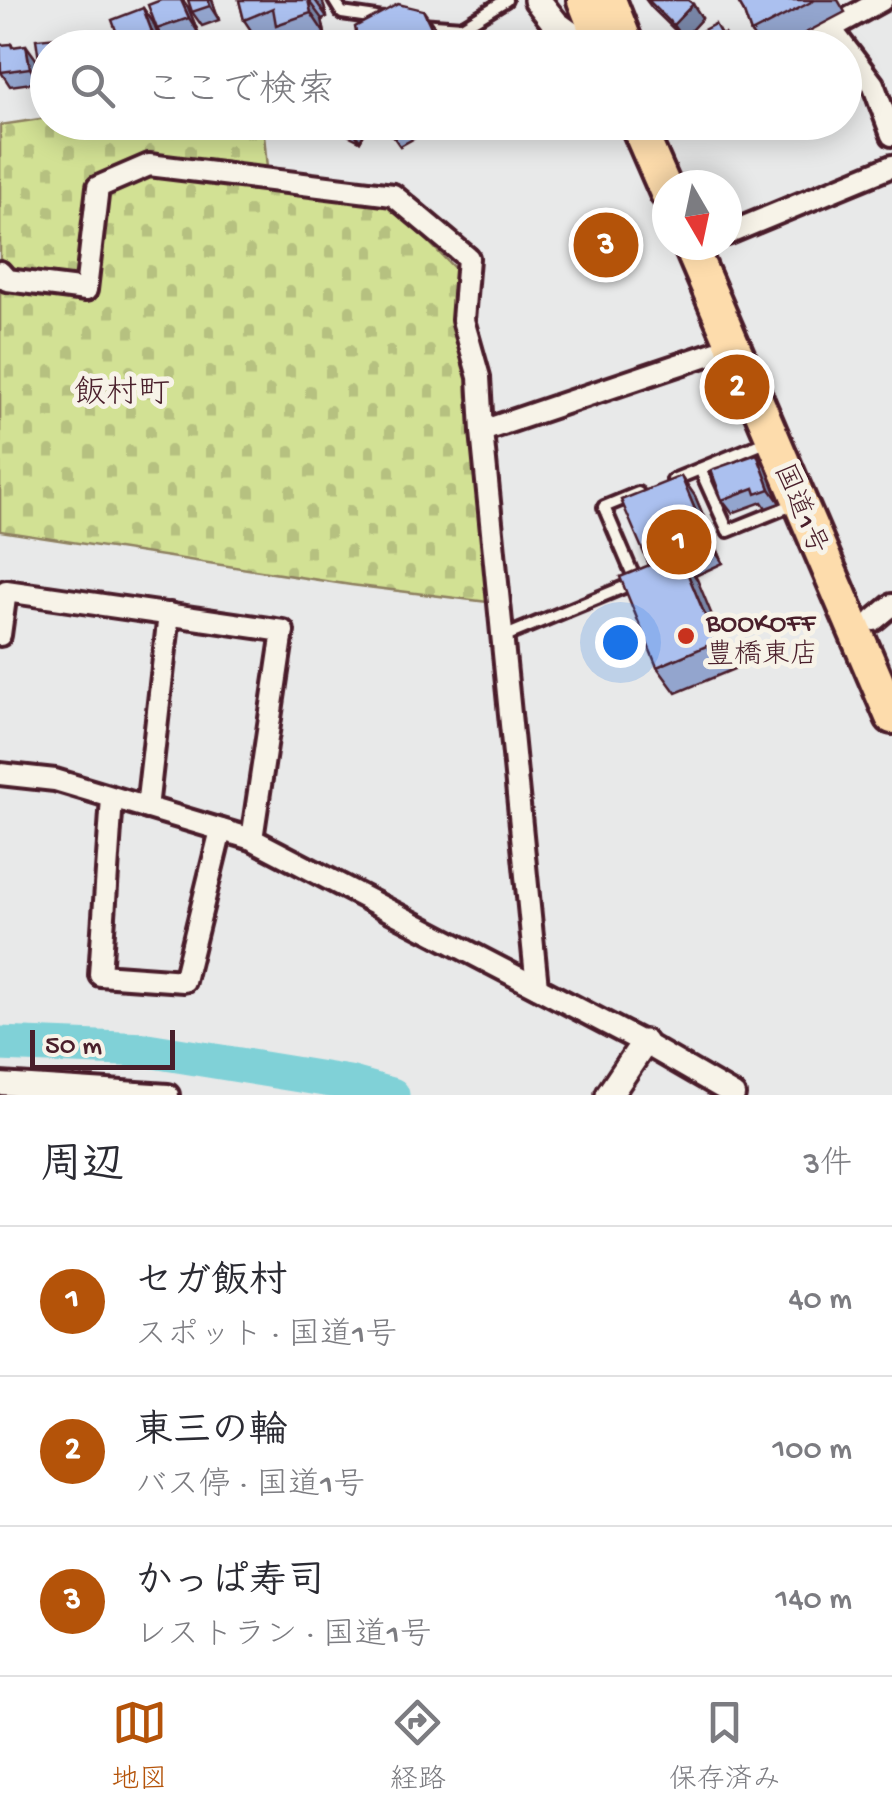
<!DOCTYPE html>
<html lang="ja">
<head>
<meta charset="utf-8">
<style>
  :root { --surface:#fff; --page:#f2f2f3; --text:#2b2b33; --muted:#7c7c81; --line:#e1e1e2; --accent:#b45309 }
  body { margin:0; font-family:"Gochi Hand","Klee One",sans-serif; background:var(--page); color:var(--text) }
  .compass { position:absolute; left:652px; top:170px; width:90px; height:90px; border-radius:50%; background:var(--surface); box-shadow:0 5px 25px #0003; rotate:171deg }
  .scale { position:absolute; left:30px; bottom:25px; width:145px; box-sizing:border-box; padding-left:10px; border:5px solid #4a1f2b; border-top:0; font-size:28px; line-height:35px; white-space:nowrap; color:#4a1f2b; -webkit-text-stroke:8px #f7f3e8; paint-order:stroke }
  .you { position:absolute; left:620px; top:642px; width:35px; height:35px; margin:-25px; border:8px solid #fff; border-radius:50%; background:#1a73e8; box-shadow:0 0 0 15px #1a73e833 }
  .badge { display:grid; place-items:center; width:65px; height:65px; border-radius:50%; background:var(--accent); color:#fff; font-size:32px; font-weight:700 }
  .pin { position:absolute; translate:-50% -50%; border:5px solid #fff; box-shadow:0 2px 10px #0006 }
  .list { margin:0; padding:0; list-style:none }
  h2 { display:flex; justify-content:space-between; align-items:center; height:130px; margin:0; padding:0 40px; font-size:42px }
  h2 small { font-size:32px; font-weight:400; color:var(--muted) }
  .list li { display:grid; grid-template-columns:65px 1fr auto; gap:30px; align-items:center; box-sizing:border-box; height:150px; padding:0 40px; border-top:2px solid var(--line) }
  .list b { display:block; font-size:38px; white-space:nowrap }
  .list p { margin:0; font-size:32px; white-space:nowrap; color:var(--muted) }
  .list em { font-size:32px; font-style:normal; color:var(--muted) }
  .icon { flex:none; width:55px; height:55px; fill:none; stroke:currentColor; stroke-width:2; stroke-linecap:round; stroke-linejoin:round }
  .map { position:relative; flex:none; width:892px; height:1095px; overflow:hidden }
  .search { position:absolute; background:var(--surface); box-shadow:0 5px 25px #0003; left:30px; right:30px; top:30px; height:110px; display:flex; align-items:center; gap:25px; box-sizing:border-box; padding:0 35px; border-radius:55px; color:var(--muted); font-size:38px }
  .sheet { height:580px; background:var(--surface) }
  nav { display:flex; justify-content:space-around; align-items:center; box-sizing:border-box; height:140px; border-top:2px solid var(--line); background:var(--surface); font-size:28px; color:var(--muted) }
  nav a { display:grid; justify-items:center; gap:5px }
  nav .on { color:var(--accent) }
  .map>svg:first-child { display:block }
</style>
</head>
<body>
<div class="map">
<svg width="892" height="1095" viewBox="0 0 892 1095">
  <defs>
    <pattern id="cemetery-stones" width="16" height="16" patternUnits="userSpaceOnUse" patternTransform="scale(2.5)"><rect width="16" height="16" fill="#d2e194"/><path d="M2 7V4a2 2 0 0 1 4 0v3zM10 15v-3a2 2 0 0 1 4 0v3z" fill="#b6c180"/></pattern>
  </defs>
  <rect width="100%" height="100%" fill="#e8e9e9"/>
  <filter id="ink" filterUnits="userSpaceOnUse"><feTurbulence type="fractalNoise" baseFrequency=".01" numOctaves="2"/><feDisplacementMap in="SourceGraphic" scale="20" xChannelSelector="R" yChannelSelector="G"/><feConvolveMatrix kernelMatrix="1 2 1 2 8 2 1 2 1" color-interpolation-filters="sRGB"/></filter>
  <g filter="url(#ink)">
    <polygon fill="url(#cemetery-stones)" stroke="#8e8060" stroke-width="2.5" points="47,118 48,122 263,123 269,191 394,206 456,270 456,328 474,383 488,602 351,585 0,531 0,125"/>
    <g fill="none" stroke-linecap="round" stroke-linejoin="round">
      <polyline stroke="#80d1d7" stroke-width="35" points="0,1044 147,1050 349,1083 392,1095"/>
      <defs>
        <g id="service">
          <polyline points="334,0 342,13 383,19"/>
          <polyline points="420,24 462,27 506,0"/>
          <polyline points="700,469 728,531 795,504"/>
          <polyline points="673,480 768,441"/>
          <polyline points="503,637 636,582 604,507 638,493"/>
        </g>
        <g id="minor">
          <polyline points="831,29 873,84 892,135"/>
          <polyline points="795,48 882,0"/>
          <polyline points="727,234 892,166"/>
          <polyline points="0,272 7,280 86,290 98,187 149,165 393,195 468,258 463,320 479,377 482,431 537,987"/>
          <polyline points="482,431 734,346"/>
          <polyline points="874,620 892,605"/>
          <polyline points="0,635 6,591 283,631 252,839"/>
          <polyline points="0,774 55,780 252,839 644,1043 734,1095"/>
          <polyline points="112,798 100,975 184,981 221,830"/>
          <polyline points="147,808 169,614"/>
          <polyline points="0,1084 168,1095"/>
        </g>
        <g id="tertiary">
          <polyline points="537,0 556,24 589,48"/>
          <polyline points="609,1095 644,1043"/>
        </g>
        <g id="trunk">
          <polyline points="584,0 603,48"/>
          <polyline points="609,0 628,48"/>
          <polyline points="636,122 667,193"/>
          <polyline points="690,245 892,717"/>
        </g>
      </defs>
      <use href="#service" stroke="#4a1f2b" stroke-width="18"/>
      <use href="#minor" stroke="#4a1f2b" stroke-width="28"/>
      <use href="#tertiary" stroke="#4a1f2b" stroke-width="32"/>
      <use href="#trunk" stroke="#4a1f2b" stroke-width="40"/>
      <use href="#service" stroke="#f7f3e8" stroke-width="10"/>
      <use href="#minor" stroke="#f7f3e8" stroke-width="20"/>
      <use href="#tertiary" stroke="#f7f3e8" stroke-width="25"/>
      <use href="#trunk" stroke="#fddcac" stroke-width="32"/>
    </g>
    <g fill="#93a5ce" stroke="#4a1f2b" stroke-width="2.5">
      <polygon points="212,0 219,20 202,26 192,12"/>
      <polygon points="239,0 322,0 327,17 322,19 325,34 290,45 281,31 258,41 244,20"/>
      <polygon points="646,0 688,0 702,18 688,33 692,36 725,34 734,48 648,48 660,46 681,36 652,8"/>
      <polygon points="737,0 838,0 845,12 777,48 761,48 751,33 743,10"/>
      <polygon points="188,7 198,32 166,43 157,29"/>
      <polygon points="143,8 153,22 162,46 158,48 123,48 121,44"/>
      <polygon points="11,44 14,47 36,59 39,82 10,86 1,72"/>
      <polygon points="329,122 362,122 367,129 360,141 332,127"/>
      <polygon points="383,122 444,122 400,146"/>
      <polygon points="757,454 766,467 780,503 766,508 762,502 732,513 722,500"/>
      <polygon points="681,476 695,496 723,563 695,576 734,669 676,693 657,667 649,565"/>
    </g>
    <g fill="#7886a7" stroke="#4a1f2b" stroke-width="2.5">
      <polygon points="181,0 183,0 188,7 198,32 189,18"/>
      <polygon points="208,0 212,0 219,20 210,6"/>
      <polygon points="308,0 322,19 325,34 311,13"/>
      <polygon points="315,0 322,0 327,17"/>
      <polygon points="693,4 702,18 683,39 673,25"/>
      <polygon points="143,8 153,22 162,46 152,32"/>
      <polygon points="423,10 441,36 447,48 441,48"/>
      <polygon points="26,45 36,59 39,82 30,68"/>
      <polygon points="347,122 362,122 367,129 360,141"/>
      <polygon points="757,454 766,467 780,503 770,489"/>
      <polygon points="681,476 695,496 723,563 709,543"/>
      <polygon points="679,553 697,579 734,669 716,642"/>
    </g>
    <g fill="#abc0ef" stroke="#4a1f2b" stroke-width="2.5">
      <polygon points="161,0 181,0 189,18 157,29 148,5"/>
      <polygon points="188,0 208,0 210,6 192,12"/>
      <polygon points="239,0 308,0 311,13 276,25 273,8 244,20"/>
      <polygon points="648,0 688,0 693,4 673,25"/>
      <polygon points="737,0 815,0 751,33 743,10"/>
      <polygon points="398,4 423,10 441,48 359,48 355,27"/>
      <polygon points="143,8 152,32 121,44 112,20"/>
      <polygon points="715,24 721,35 725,34 730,41 716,48 648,48 646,45 656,40 660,46 688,33 692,36"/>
      <polygon points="57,37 58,48 48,48 48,72 41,73 36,39"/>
      <polygon points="108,43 108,48 81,48 81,47"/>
      <polygon points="11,44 12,47 26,45 30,68 1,72 0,45"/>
      <polygon points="757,454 770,489 756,494 754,488 722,500 711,470"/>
      <polygon points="681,476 709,543 680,556 679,553 649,565 621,500"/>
      <polygon points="679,553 716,642 657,667 620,577"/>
    </g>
  </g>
  <circle fill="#c8321e" stroke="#f7f3e8" stroke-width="4" cx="686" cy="636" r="10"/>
  <g text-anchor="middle" stroke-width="10" stroke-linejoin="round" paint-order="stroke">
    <g font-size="28" fill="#4a1f2b" stroke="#f7f3e8">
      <text transform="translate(803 508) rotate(67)" y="10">国道1号</text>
    </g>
    <g font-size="28" fill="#4a1f2b" stroke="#f7f3e8" text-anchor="start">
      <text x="706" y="630">BOOKOFF<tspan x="706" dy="32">豊橋東店</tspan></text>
    </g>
    <g font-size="32" fill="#4a1f2b" stroke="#f7f3e8">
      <text x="122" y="401">飯村町</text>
    </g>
  </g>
</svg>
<svg class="compass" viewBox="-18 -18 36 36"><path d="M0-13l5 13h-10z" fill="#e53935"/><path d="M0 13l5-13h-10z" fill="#7c7c81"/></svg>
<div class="scale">50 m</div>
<div class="you"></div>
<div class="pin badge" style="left:679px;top:542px">1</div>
<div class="pin badge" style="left:737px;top:387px">2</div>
<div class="pin badge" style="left:606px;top:245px">3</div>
<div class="search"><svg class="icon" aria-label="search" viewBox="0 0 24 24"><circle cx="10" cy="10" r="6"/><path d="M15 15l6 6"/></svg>ここで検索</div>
</div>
<section class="sheet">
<h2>周辺<small>3件</small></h2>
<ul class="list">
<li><span class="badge">1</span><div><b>セガ飯村</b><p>スポット · 国道1号</p></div><em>40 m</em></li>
<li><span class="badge">2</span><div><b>東三の輪</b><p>バス停 · 国道1号</p></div><em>100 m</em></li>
<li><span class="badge">3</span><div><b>かっぱ寿司</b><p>レストラン · 国道1号</p></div><em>140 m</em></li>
</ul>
</section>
<nav>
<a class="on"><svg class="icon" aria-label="map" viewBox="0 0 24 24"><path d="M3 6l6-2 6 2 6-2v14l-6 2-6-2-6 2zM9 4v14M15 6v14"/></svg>地図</a>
<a><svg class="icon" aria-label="directions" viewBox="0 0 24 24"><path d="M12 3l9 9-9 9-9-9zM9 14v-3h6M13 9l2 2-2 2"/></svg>経路</a>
<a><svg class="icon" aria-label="saved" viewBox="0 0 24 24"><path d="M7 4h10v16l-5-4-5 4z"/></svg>保存済み</a>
</nav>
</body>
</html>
